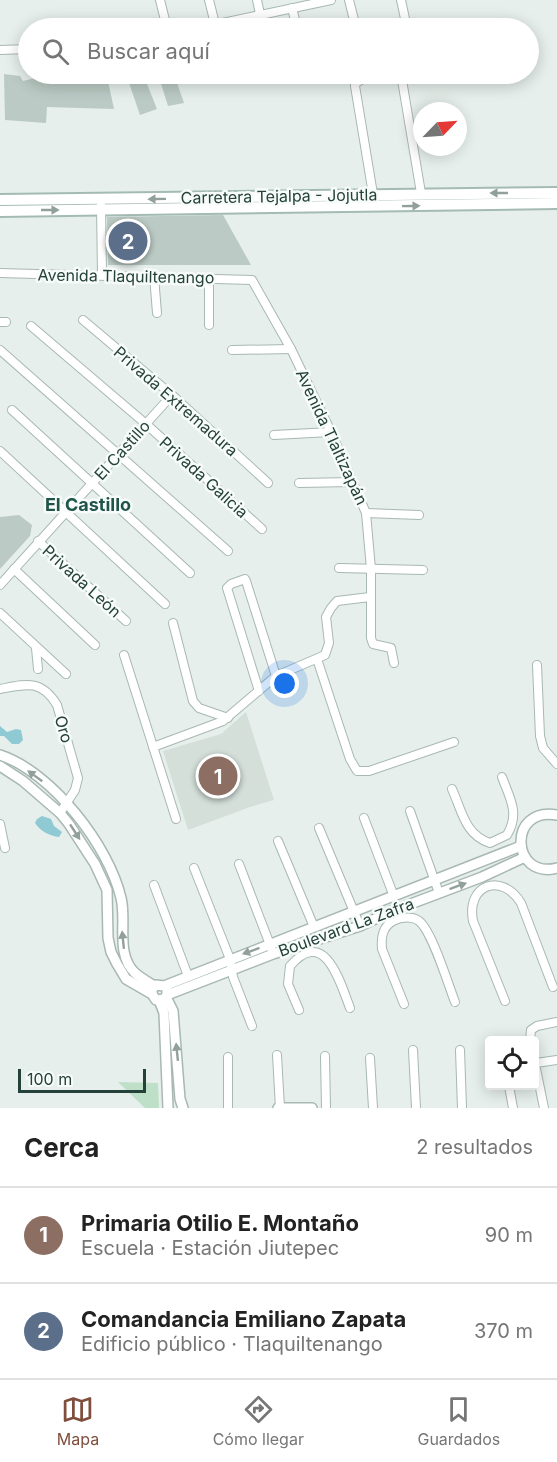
<!DOCTYPE html>
<html lang="es">
<head>
<meta charset="utf-8">
<style>
  :root { --surface:#fff; --page:#f2f2f2; --text:#222; --muted:#767676; --line:#e0e0e0; --accent:#804e3d }
  body { margin:0; font-family:Inter,sans-serif; background:var(--page); color:var(--text) }
  .controls { position:absolute; right:18px; bottom:18px; display:grid; overflow:hidden; border-radius:6px; box-shadow:0 3px 15px #0003 }
  .controls button { width:54px; height:54px; display:grid; place-items:center; padding:0; border:0; border-bottom:2px solid var(--line); background:var(--surface); color:var(--text); font:30px sans-serif }
  .compass { position:absolute; left:413px; top:102px; width:54px; height:54px; border-radius:50%; background:var(--surface); box-shadow:0 3px 15px #0003; rotate:65deg }
  .scale { position:absolute; left:18px; bottom:15px; width:128px; box-sizing:border-box; padding-left:6px; border:3px solid #24423a; border-top:0; font-size:16px; line-height:21px; white-space:nowrap; color:#24423a; -webkit-text-stroke:4px #f7fbf9; paint-order:stroke }
  .you { position:absolute; left:285px; top:684px; width:21px; height:21px; margin:-15px; border:4px solid #fff; border-radius:50%; background:#1a73e8; box-shadow:0 0 0 9px #1a73e833 }
  .badge { display:grid; place-items:center; width:39px; height:39px; border-radius:50%; background:var(--accent); color:#fff; font-size:20px; font-weight:700 }
  .pin { position:absolute; translate:-50% -50%; border:3px solid #fff; box-shadow:0 2px 6px #0006 }
  .list { margin:0; padding:0; list-style:none }
  h2 { display:flex; justify-content:space-between; align-items:center; height:78px; margin:0; padding:0 24px; font-size:26px }
  h2 small { font-size:20px; font-weight:400; color:var(--muted) }
  .list li { display:grid; grid-template-columns:39px 1fr auto; gap:18px; align-items:center; box-sizing:border-box; height:96px; padding:0 24px; border-top:2px solid var(--line) }
  .list b { display:block; font-size:22px; white-space:nowrap }
  .list p { margin:0; font-size:20px; white-space:nowrap; color:var(--muted) }
  .list em { font-size:20px; font-style:normal; color:var(--muted) }
  .icon { flex:none; width:33px; height:33px; fill:none; stroke:currentColor; stroke-width:2; stroke-linecap:round; stroke-linejoin:round }
  .map { position:relative; flex:none; width:557px; height:1108px; overflow:hidden }
  .search { position:absolute; background:var(--surface); box-shadow:0 3px 15px #0003; left:18px; right:18px; top:18px; height:66px; display:flex; align-items:center; gap:15px; box-sizing:border-box; padding:0 21px; border-radius:33px; color:var(--muted); font-size:22px }
  .sheet { height:270px; background:var(--surface) }
  nav { display:flex; justify-content:space-around; align-items:center; box-sizing:border-box; height:84px; border-top:2px solid var(--line); background:var(--surface); font-size:16px; color:var(--muted) }
  nav a { display:grid; justify-items:center; gap:3px }
  nav .on { color:var(--accent) }
  .map>svg:first-child { display:block }
</style>
</head>
<body>
<div class="map">
<svg width="557" height="1108" viewBox="0 0 557 1108">
  <rect width="100%" height="100%" fill="#e6efeb"/>
  <polygon fill="#d4dfda" points="246,712 274,800 250,807 188,830 163,751 221,734"/>
  <polygon fill="#bfe0c8" points="118,1082 158,1083 159,1108 145,1108"/>
  <g fill="#8ec9d4">
    <polygon points="0,726 7,732 16,729 21,730 23,740 19,744 12,744 4,736 0,736"/>
    <path d="M42,816L51,819L54,826L62,832L59,837C50,836 40,831 35,823L37,819Z"/>
  </g>
  <g fill="#bbcac4">
    <polygon points="4,74 20,76 23,81 39,77 39,74 49,74 50,81 108,81 114,109 47,107 46,123 5,120"/>
    <polygon points="126,74 143,74 157,109 140,115"/>
    <polygon points="158,74 174,74 184,103 168,106"/>
    <polygon points="223,215 251,265 108,265 107,217"/>
    <polygon points="19,515 32,525 30,536 0,569 0,517"/>
  </g>
  <g fill="none" stroke-linecap="round" stroke-linejoin="round">
    <defs>
      <g id="minor">
        <polyline points="160,0 167,28"/>
        <polyline points="209,0 215,24"/>
        <polyline points="257,0 260,14"/>
        <polyline points="349,0 356,28"/>
        <polyline points="401,0 407,28"/>
        <polyline points="292,8 297,28"/>
        <polyline points="199,28 331,0"/>
        <polyline points="0,50 28,49"/>
        <polyline points="194,74 194,75"/>
        <polyline points="401,74 421,193"/>
        <polyline points="365,77 355,84 355,86 373,194"/>
        <polyline points="101,205 102,275"/>
        <polyline points="0,273 252,280 291,349 331,432 366,513 371,569 371,638 373,644 391,648 394,663"/>
        <polyline points="154,276 157,313"/>
        <polyline points="209,278 209,325"/>
        <polyline points="83,320 172,395 268,483"/>
        <polyline points="0,322 6,322"/>
        <polyline points="31,326 146,424 262,529"/>
        <polyline points="0,350 228,551"/>
        <polyline points="232,350 291,349"/>
        <polyline points="12,410 190,573"/>
        <polyline points="274,435 331,432"/>
        <polyline points="0,451 165,604"/>
        <polyline points="299,483 353,482"/>
        <polyline points="366,513 419,515"/>
        <polyline points="38,541 126,621"/>
        <polyline points="339,568 423,570"/>
        <polyline points="14,569 95,645"/>
        <polyline points="0,585 172,395"/>
        <polyline points="0,613 66,674"/>
        <polyline points="173,623 193,701 199,708 228,718"/>
        <polyline points="36,648 38,669"/>
        <polyline points="124,655 176,819"/>
        <polyline points="317,659 350,759 357,771 369,771 454,742"/>
        <polyline points="537,665 540,736 543,748 557,764"/>
        <path d="M0,689C26,684 41,679 57,705L78,778L75,790L60,813"/>
        <polyline points="259,691 227,588 231,584 245,579 246,581 276,676"/>
        <polyline points="153,747 223,721 276,676 325,655 329,643 326,617 331,608 337,601 370,597"/>
        <path d="M452,789C462,811 465,835 490,843L507,835C520,813 510,799 502,777"/>
        <polyline points="410,811 439,893"/>
        <polyline points="364,818 393,894"/>
        <polyline points="0,824 5,848"/>
        <polyline points="319,828 360,926"/>
        <polyline points="278,841 314,927"/>
        <polyline points="239,864 272,950"/>
        <polyline points="194,868 230,959 233,977 252,1026"/>
        <polyline points="154,885 188,976"/>
        <path d="M505,1001L473,921C466,884 502,872 521,903L553,987"/>
        <path d="M404,1004L382,949C381,938 382,927 393,921C401,917 412,916 419,921C432,931 448,984 455,1002"/>
        <path d="M299,1010L288,984L290,966C325,926 340,982 350,1008"/>
        <polyline points="530,1040 531,1030 537,1026 557,1022"/>
        <polyline points="413,1050 416,1108"/>
        <polyline points="460,1050 462,1108"/>
        <polyline points="277,1055 280,1108"/>
        <polyline points="325,1056 326,1108"/>
        <polyline points="228,1057 228,1108"/>
        <polyline points="370,1058 373,1108"/>
        <polyline points="534,1059 544,1108"/>
        <polyline points="536,1063 557,1060"/>
        <polyline points="509,1086 513,1108"/>
      </g>
      <g id="tertiary">
        <path d="M0,755C52,772 109,846 121,898C127,921 115,954 135,973C141,978 148,982 154,986"/>
        <polyline points="0,766 23,781 60,813 69,824 95,864 107,890 108,938 111,952 117,964 126,979 152,994 156,1000 164,999 167,995 167,990"/>
        <path d="M557,815C507,806 511,880 557,868"/>
        <polyline points="152,994 152,989 156,985 164,986 521,846"/>
        <polyline points="167,995 273,954 360,926 392,911 482,877 525,857"/>
        <polyline points="166,997 173,1011 180,1099 183,1108"/>
        <polyline points="159,1000 164,1013 168,1108"/>
        <polyline points="278,1108 312,1108"/>
      </g>
      <g id="secondary">
        <polyline points="0,200 557,193"/>
        <polyline points="0,211 557,203"/>
      </g>
    </defs>
    <use href="#minor" stroke="#a8b8b2" stroke-width="10"/>
    <use href="#tertiary" stroke="#a8b8b2" stroke-width="12"/>
    <use href="#secondary" stroke="#a4bbb3" stroke-width="14"/>
    <use href="#minor" stroke="#fff" stroke-width="8"/>
    <use href="#tertiary" stroke="#fff" stroke-width="9"/>
    <use href="#secondary" stroke="#fff" stroke-width="10"/>
  </g>
  <defs><path id="oneway-solid" d="M-6-.8H1V-3.2L6.5 0L1 3.2V.8H-6Z" transform="scale(1.5)"/></defs>
  <g fill="#92a09c">
    <use href="#oneway-solid" transform="translate(499 193) rotate(180)"/>
    <use href="#oneway-solid" transform="translate(157 199) rotate(179)"/>
    <use href="#oneway-solid" transform="translate(411 206) rotate(-1)"/>
    <use href="#oneway-solid" transform="translate(50 210)"/>
    <use href="#oneway-solid" transform="translate(35 776) rotate(-144)"/>
    <use href="#oneway-solid" transform="translate(75 832) rotate(57)"/>
    <use href="#oneway-solid" transform="translate(458 886) rotate(-20)"/>
    <use href="#oneway-solid" transform="translate(123 940) rotate(-96)"/>
    <use href="#oneway-solid" transform="translate(251 951) rotate(160)"/>
    <use href="#oneway-solid" transform="translate(177 1052) rotate(-96)"/>
  </g>
  <g text-anchor="middle" stroke-width="5" stroke-linejoin="round" paint-order="stroke">
    <g font-size="16" fill="#24423a" stroke="#f7fbf9">
      <text transform="translate(279 196) rotate(-1)" y="6">Carretera Tejalpa - Jojutla</text>
      <text transform="translate(126 276) rotate(1)" y="6">Avenida Tlaquiltenango</text>
      <text transform="translate(176 401) rotate(41)" y="6">Privada Extremadura</text>
      <text transform="translate(332 437) rotate(65)" y="6">Avenida Tlaltizapán</text>
      <text transform="translate(122 450) rotate(-48)" y="6">El Castillo</text>
      <text transform="translate(204 477) rotate(42)" y="6">Privada Galicia</text>
      <text transform="translate(82 581) rotate(42)" y="6">Privada León</text>
      <text transform="translate(64 729) rotate(74)" y="6">Oro</text>
      <text transform="translate(346 927) rotate(-20)" y="6">Boulevard La Zafra</text>
    </g>
    <g font-size="18" font-weight="bold" fill="#1f5548" stroke="#f7fbf9">
      <text x="88" y="511">El Castillo</text>
    </g>
  </g>
</svg>
<div class="controls">
<button><svg class="icon" aria-label="locate" viewBox="0 0 24 24"><circle cx="12" cy="12" r="6"/><path d="M12 2v4M12 18v4M2 12h4M18 12h4"/></svg></button>
</div>
<svg class="compass" viewBox="-18 -18 36 36"><path d="M0-13l5 13h-10z" fill="#e53935"/><path d="M0 13l5-13h-10z" fill="#767676"/></svg>
<div class="scale">100 m</div>
<div class="you"></div>
<div class="pin badge" style="left:218px;top:776px;background:#8d6e63">1</div>
<div class="pin badge" style="left:128px;top:241px;background:#5c6f8a">2</div>
<div class="search"><svg class="icon" aria-label="search" viewBox="0 0 24 24"><circle cx="10" cy="10" r="6"/><path d="M15 15l6 6"/></svg>Buscar aquí</div>
</div>
<section class="sheet">
<h2>Cerca<small>2 resultados</small></h2>
<ul class="list">
<li><span class="badge" style="background:#8d6e63">1</span><div><b>Primaria Otilio E. Montaño</b><p>Escuela · Estación Jiutepec</p></div><em>90 m</em></li>
<li><span class="badge" style="background:#5c6f8a">2</span><div><b>Comandancia Emiliano Zapata</b><p>Edificio público · Tlaquiltenango</p></div><em>370 m</em></li>
</ul>
</section>
<nav>
<a class="on"><svg class="icon" aria-label="map" viewBox="0 0 24 24"><path d="M3 6l6-2 6 2 6-2v14l-6 2-6-2-6 2zM9 4v14M15 6v14"/></svg>Mapa</a>
<a><svg class="icon" aria-label="directions" viewBox="0 0 24 24"><path d="M12 3l9 9-9 9-9-9zM9 14v-3h6M13 9l2 2-2 2"/></svg>Cómo llegar</a>
<a><svg class="icon" aria-label="saved" viewBox="0 0 24 24"><path d="M7 4h10v16l-5-4-5 4z"/></svg>Guardados</a>
</nav>
</body>
</html>
